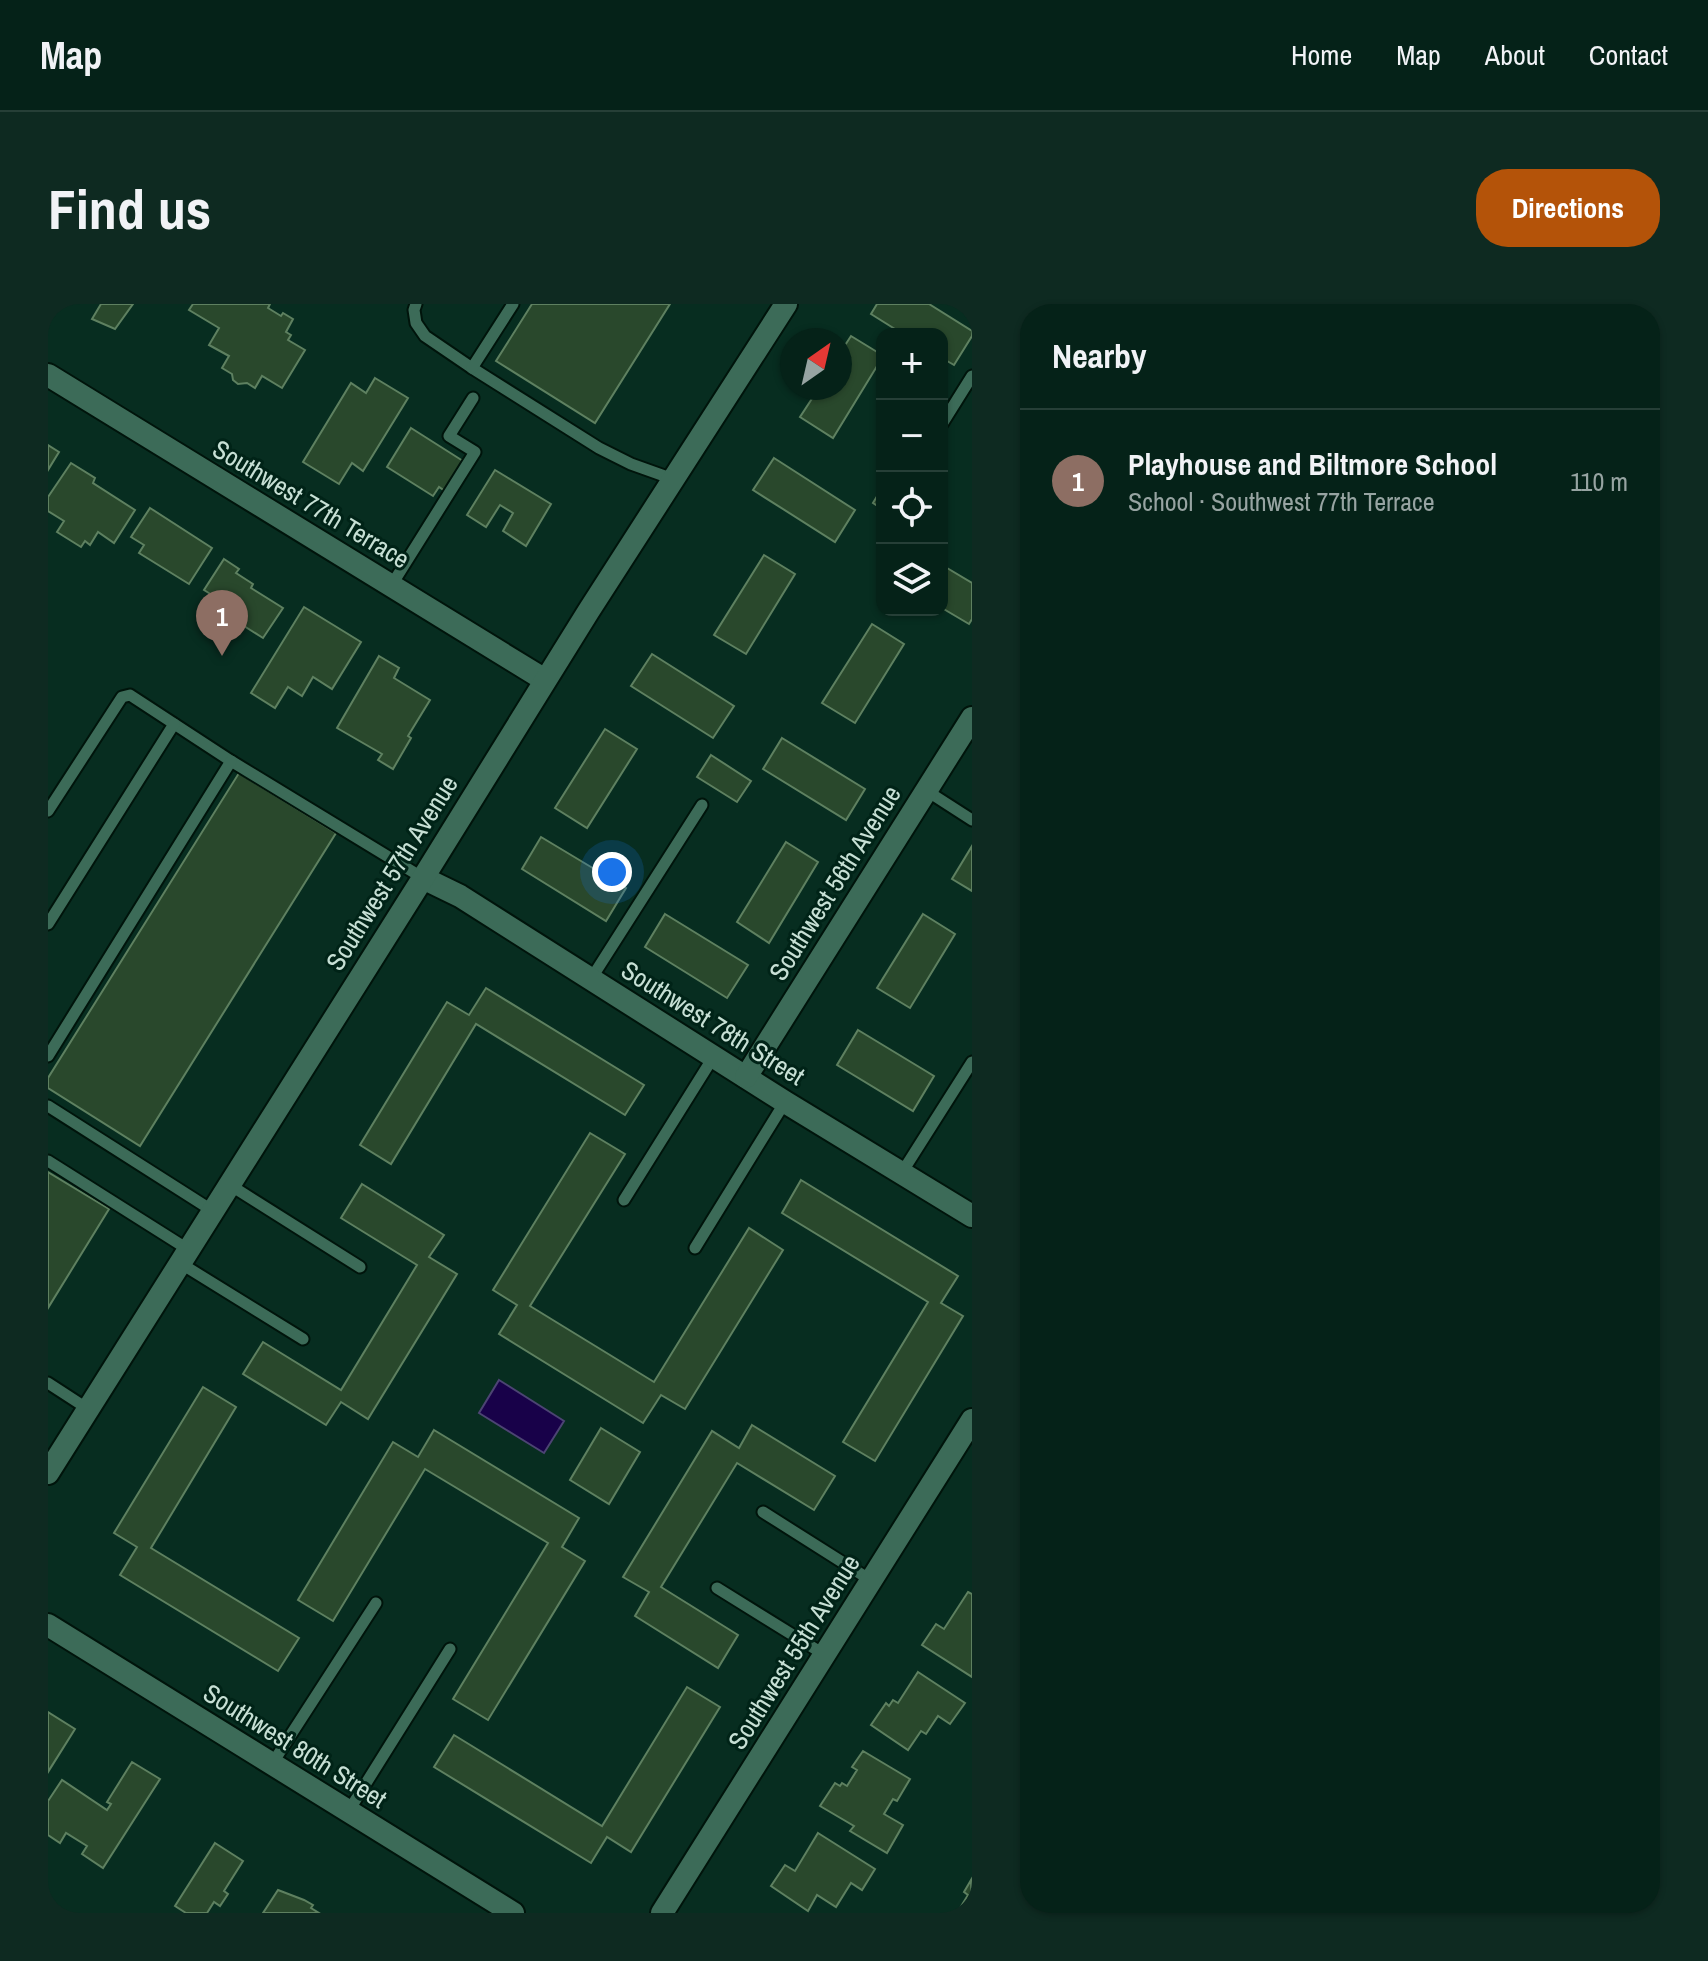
<!DOCTYPE html>
<html lang="en">
<head>
<meta charset="utf-8">
<style>
  :root { --surface:#052218; --page:#0e2a21; --text:#f1f3f6; --muted:#97a4a2; --line:#263f37; --accent:#b45309 }
  body { margin:0; font-family:"Archivo Narrow",sans-serif; background:var(--page); color:var(--text) }
  .controls { position:absolute; right:24px; top:24px; display:grid; overflow:hidden; border-radius:16px; box-shadow:0 2px 6px #0004 }
  .controls button { width:72px; height:72px; display:grid; place-items:center; padding:0; border:0; border-bottom:2px solid var(--line); background:var(--surface); color:var(--text); font:40px sans-serif }
  .compass { position:absolute; left:732px; top:24px; width:72px; height:72px; border-radius:50%; background:var(--surface); box-shadow:0 2px 6px #0004; rotate:34deg }
  .you { position:absolute; left:564px; top:568px; width:28px; height:28px; margin:-20px; border:6px solid #fff; border-radius:50%; background:#1a73e8; box-shadow:0 0 0 12px #1a73e833 }
  .badge { display:grid; place-items:center; width:52px; height:52px; border-radius:50%; background:var(--accent); color:#fff; font-size:26px; font-weight:700 }
  .pin { position:absolute; translate:-50% -66px; filter:drop-shadow(0 2px 4px #0008) }
  .pin::after { content:''; position:absolute; top:42px; width:28px; height:24px; background:inherit; clip-path:polygon(0 0,100% 0,50% 100%) }
  .list { margin:0; padding:0; list-style:none }
  h2 { display:flex; justify-content:space-between; align-items:center; height:104px; margin:0; padding:0 32px; font-size:34px }
  h2 small { font-size:26px; font-weight:400; color:var(--muted) }
  .list li { display:grid; grid-template-columns:52px 1fr auto; gap:24px; align-items:center; box-sizing:border-box; height:144px; padding:0 32px; border-top:2px solid var(--line) }
  .list b { display:block; font-size:30px; white-space:nowrap }
  .list p { margin:0; font-size:26px; white-space:nowrap; color:var(--muted) }
  .list em { font-size:26px; font-style:normal; color:var(--muted) }
  .icon { flex:none; width:44px; height:44px; fill:none; stroke:currentColor; stroke-width:2; stroke-linecap:round; stroke-linejoin:round }
  .map { position:relative; flex:none; width:924px; height:1609px; overflow:hidden; border-radius:32px }
  header { display:flex; align-items:center; gap:48px; box-sizing:border-box; height:112px; padding:0 40px; background:var(--surface); border-bottom:2px solid var(--line) }
  header strong { font-size:38px }
  nav { display:flex; gap:44px; margin-inline-start:auto; font-size:28px }
  .intro { display:flex; align-items:center; justify-content:space-between; box-sizing:border-box; height:192px; padding:0 48px }
  h1 { margin:0; font-size:56px }
  .button { padding:20px 36px; border-radius:32px; background:var(--accent); color:#fff; font-size:28px; font-weight:700 }
  main { display:flex; gap:48px; padding:0 48px }
  aside { flex:1; background:var(--surface); border-radius:32px; box-shadow:0 2px 6px #0004 }
  .map>svg:first-child { display:block }
</style>
</head>
<body>
<header>
<strong>Map</strong>
<nav><a>Home</a><a>Map</a><a>About</a><a>Contact</a></nav>
</header>
<div class="intro"><h1>Find us</h1><a class="button">Directions</a></div>
<main>
<div class="map">
<svg width="924" height="1609" viewBox="0 0 924 1609">
  <rect width="100%" height="100%" fill="#072d20"/>
  <polygon fill="#180149" stroke="#4c4473" stroke-width="2" points="451,1076 516,1117 496,1149 431,1109"/>
  <g fill="#29482c" stroke="#5e8060" stroke-width="2">
    <polygon points="53,0 85,0 67,25 44,15"/>
    <polygon points="145,0 222,0 220,4 233,12 235,9 245,15 238,28 243,31 240,36 257,46 234,84 214,72 207,84 199,79 190,80 185,76 184,70 174,64 181,52 161,41 171,24 141,6"/>
    <polygon points="484,0 622,0 547,119 448,57"/>
    <polygon points="829,0 881,0 924,27 924,32 906,61 894,54 894,30 855,30 823,10"/>
    <polygon points="803,32 834,51 834,54 785,134 752,113 771,84 792,84 792,49"/>
    <polygon points="327,74 360,94 315,167 304,159 291,180 255,158 303,79 318,89"/>
    <polygon points="363,124 415,157 397,187 391,183 385,192 339,163"/>
    <polygon points="0,141 11,148 0,166"/>
    <polygon points="726,154 807,206 787,238 705,186"/>
    <polygon points="23,159 47,174 45,179 87,206 66,239 50,228 42,241 37,237 33,243 9,228 16,217 0,207 0,193"/>
    <polygon points="447,166 503,200 478,242 455,227 465,209 452,201 438,223 419,211"/>
    <polygon points="834,184 834,205 825,199"/>
    <polygon points="102,204 164,244 141,280 91,249 96,241 83,233"/>
    <polygon points="716,251 747,270 698,350 666,331"/>
    <polygon points="176,255 191,265 188,269 205,280 203,284 235,304 215,334 174,308 182,297 175,292 172,296 156,286"/>
    <polygon points="894,261 924,279 924,315 921,320 894,304"/>
    <polygon points="256,303 313,338 284,385 265,373 254,392 240,383 227,404 203,389"/>
    <polygon points="824,320 856,340 807,419 774,399"/>
    <polygon points="604,350 686,402 665,434 583,382"/>
    <polygon points="331,352 351,364 346,374 382,396 360,432 363,434 345,465 330,456 334,450 289,424"/>
    <polygon points="557,425 589,445 539,524 507,504"/>
    <polygon points="734,434 817,485 798,516 715,465"/>
    <polygon points="663,451 703,477 689,498 649,473"/>
    <polygon points="191,469 288,529 92,842 0,784 0,774"/>
    <polygon points="493,533 578,584 558,617 474,565"/>
    <polygon points="738,538 770,558 721,639 689,618"/>
    <polygon points="924,542 924,587 904,575"/>
    <polygon points="617,610 700,661 679,694 597,643"/>
    <polygon points="875,610 907,630 862,704 829,684"/>
    <polygon points="438,684 596,781 577,811 428,720 343,860 312,841 399,698 421,711"/>
    <polygon points="810,726 886,772 865,807 789,761"/>
    <polygon points="542,829 577,850 482,1002 606,1078 701,924 735,946 637,1105 613,1091 595,1119 451,1030 469,1001 445,986"/>
    <polygon points="0,868 61,905 0,1004"/>
    <polygon points="753,876 910,972 893,999 915,1012 827,1157 795,1138 880,998 734,909"/>
    <polygon points="314,880 396,931 381,953 409,970 320,1115 293,1098 278,1121 195,1070 215,1038 293,1086 369,961 293,914"/>
    <polygon points="155,1083 188,1103 103,1244 251,1334 230,1367 72,1271 89,1243 66,1229"/>
    <polygon points="704,1121 787,1172 766,1206 689,1159 613,1283 690,1331 670,1364 587,1312 601,1288 575,1273 664,1127 691,1144"/>
    <polygon points="553,1124 592,1148 561,1200 522,1176"/>
    <polygon points="386,1126 531,1214 514,1243 537,1257 440,1416 405,1395 500,1239 377,1165 285,1317 250,1296 345,1138 370,1153"/>
    <polygon points="920,1288 924,1290 924,1373 874,1341 888,1320 896,1325"/>
    <polygon points="870,1368 917,1399 902,1420 890,1412 878,1430 873,1427 860,1446 823,1421 838,1399 841,1402 845,1396 850,1399"/>
    <polygon points="639,1383 672,1403 583,1548 559,1533 543,1559 386,1463 406,1431 554,1522"/>
    <polygon points="0,1408 27,1425 0,1468"/>
    <polygon points="815,1447 862,1475 849,1497 845,1495 836,1510 855,1521 839,1549 802,1527 806,1522 772,1502 787,1479 792,1482 794,1479 799,1482 809,1466 804,1463"/>
    <polygon points="84,1458 112,1475 55,1564 34,1550 39,1542 18,1529 12,1539 0,1531 0,1497 14,1476 59,1506 63,1500 59,1498"/>
    <polygon points="770,1529 827,1565 814,1586 803,1579 788,1603 769,1591 760,1607 723,1582 737,1561 747,1567"/>
    <polygon points="167,1539 195,1557 176,1587 180,1590 172,1602 166,1598 159,1609 138,1609 127,1602"/>
    <polygon points="923,1576 924,1609 909,1609 920,1591 916,1588"/>
    <polygon points="230,1586 256,1596 265,1601 263,1604 271,1609 215,1609"/>
  </g>
  <g fill="none" stroke-linecap="round" stroke-linejoin="round">
    <defs>
      <g id="service">
        <polyline points="368,0 366,6 368,19 377,32 424,64 551,144 583,160 625,175"/>
        <polyline points="424,64 465,0"/>
        <polyline points="894,120 924,72"/>
        <polyline points="343,282 427,148 401,132 425,94"/>
        <polyline points="879,487 924,516"/>
        <polyline points="0,507 74,393 82,391 183,457 375,574"/>
        <polyline points="0,620 126,420"/>
        <polyline points="543,675 654,501"/>
        <polyline points="0,752 183,457"/>
        <polyline points="0,802 165,907"/>
        <polyline points="0,857 141,946"/>
        <polyline points="853,870 924,758"/>
        <polyline points="182,881 312,963"/>
        <polyline points="576,896 666,752"/>
        <polyline points="647,944 737,798"/>
        <polyline points="132,959 255,1035"/>
        <polyline points="0,1079 40,1105"/>
        <polyline points="715,1208 824,1277"/>
        <polyline points="669,1284 777,1351"/>
        <polyline points="224,1460 328,1299"/>
        <polyline points="300,1508 402,1345"/>
      </g>
      <g id="minor">
        <polyline points="0,71 497,376"/>
        <polyline points="375,574 412,592 737,798 924,912"/>
        <polyline points="698,773 924,414"/>
        <polyline points="614,1609 924,1116"/>
      </g>
      <polyline id="tertiary" points="0,1321 465,1609"/>
      <polyline id="secondary" points="0,1169 375,574 540,308 738,0"/>
    </defs>
    <use href="#service" stroke="#00140b" stroke-width="15"/>
    <use href="#minor" stroke="#00140b" stroke-width="26"/>
    <use href="#tertiary" stroke="#00140b" stroke-width="26"/>
    <use href="#secondary" stroke="#00140b" stroke-width="26"/>
    <use href="#service" stroke="#3c6b58" stroke-width="11"/>
    <use href="#minor" stroke="#3c6b58" stroke-width="22"/>
    <use href="#tertiary" stroke="#3c6b58" stroke-width="22"/>
    <use href="#secondary" stroke="#3c6b58" stroke-width="22"/>
  </g>
  <g text-anchor="middle" stroke-width="6" stroke-linejoin="round" paint-order="stroke">
    <g font-size="26" fill="#c7e0d5" stroke="#002317">
      <text transform="translate(263 200) rotate(31)" y="9">Southwest 77th Terrace</text>
      <text transform="translate(344 569) rotate(-58)" y="9">Southwest 57th Avenue</text>
      <text transform="translate(787 579) rotate(-58)" y="9">Southwest 56th Avenue</text>
      <text transform="translate(665 719) rotate(32)" y="9">Southwest 78th Street</text>
      <text transform="translate(746 1348) rotate(-58)" y="9">Southwest 55th Avenue</text>
      <text transform="translate(247 1442) rotate(32)" y="9">Southwest 80th Street</text>
    </g>
  </g>
</svg>
<div class="controls">
<button>+</button>
<button>−</button>
<button><svg class="icon" aria-label="locate" viewBox="0 0 24 24"><circle cx="12" cy="12" r="6"/><path d="M12 2v4M12 18v4M2 12h4M18 12h4"/></svg></button>
<button><svg class="icon" aria-label="layers" viewBox="0 0 24 24"><path d="M12 4l9 5-9 5-9-5zM3 14l9 5 9-5"/></svg></button>
</div>
<svg class="compass" viewBox="-18 -18 36 36"><path d="M0-13l5 13h-10z" fill="#e53935"/><path d="M0 13l5-13h-10z" fill="#97a4a2"/></svg>
<div class="you"></div>
<div class="pin badge" style="left:174px;top:352px;background:#8d6e63">1</div>
</div>
<aside>
<h2>Nearby<small></small></h2>
<ul class="list">
<li><span class="badge" style="background:#8d6e63">1</span><div><b>Playhouse and Biltmore School</b><p>School · Southwest 77th Terrace</p></div><em>110 m</em></li>
</ul>
</aside>
</main>
</body>
</html>
